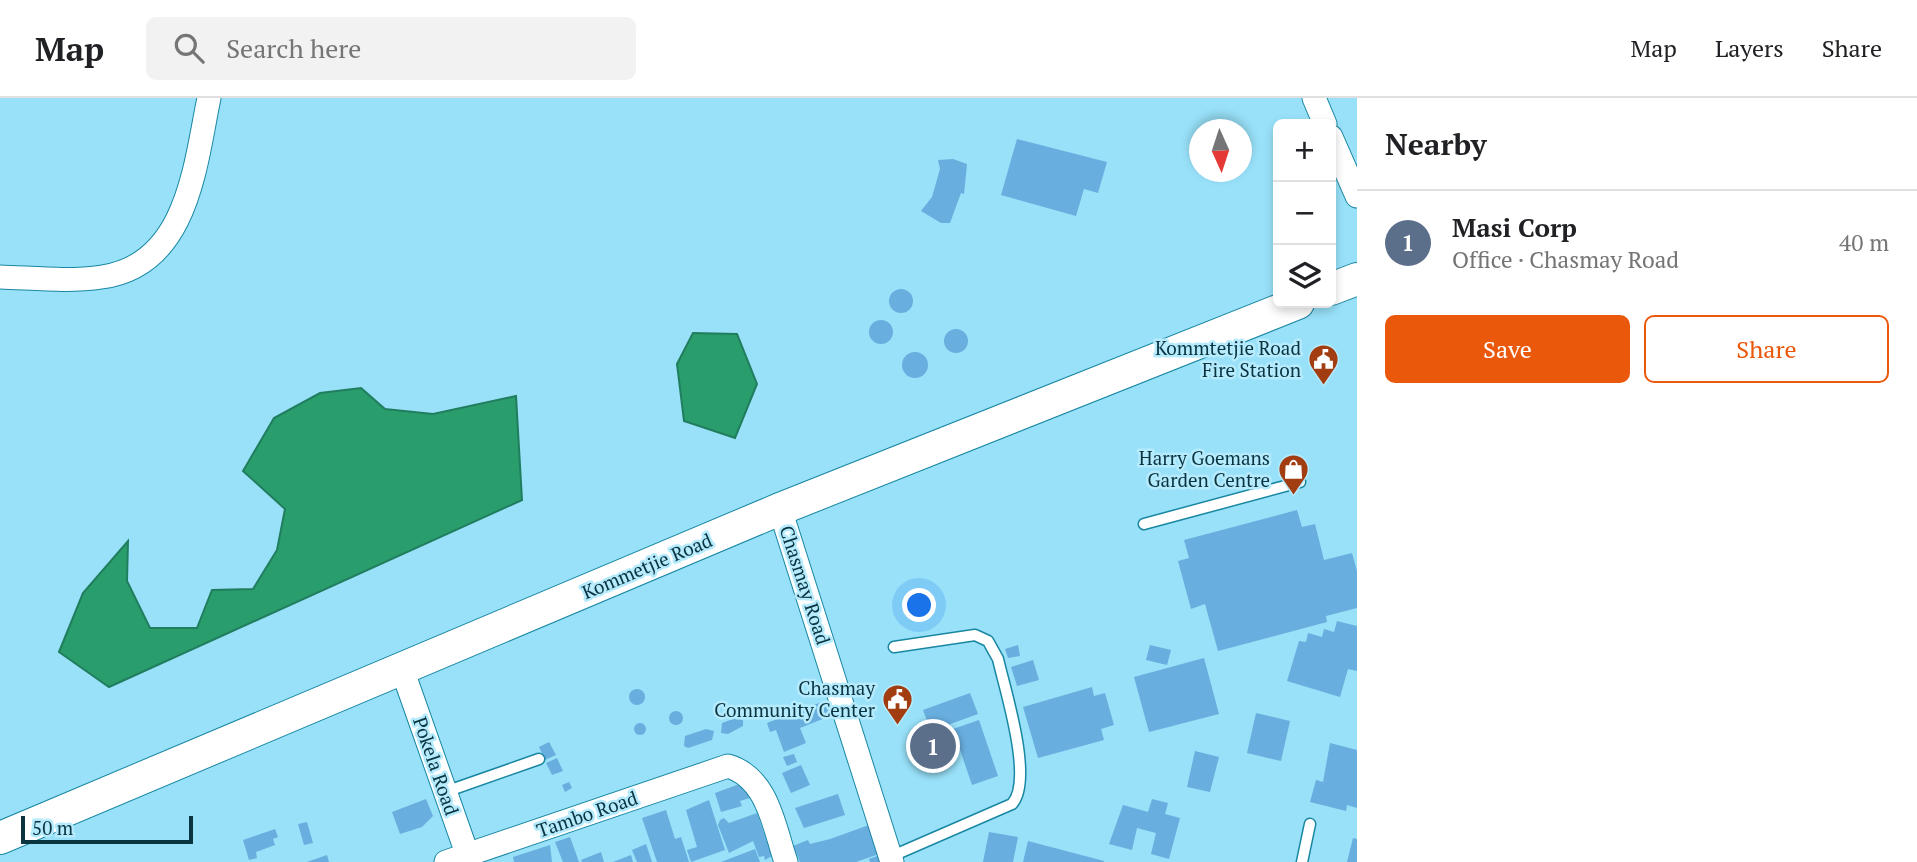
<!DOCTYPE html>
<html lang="en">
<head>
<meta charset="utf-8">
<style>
  :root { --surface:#fff; --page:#f2f2f2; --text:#202124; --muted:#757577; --line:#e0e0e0; --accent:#ea580c }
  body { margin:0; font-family:"PT Serif",serif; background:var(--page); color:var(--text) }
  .controls { position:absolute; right:21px; top:21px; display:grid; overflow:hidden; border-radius:10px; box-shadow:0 4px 10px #0003 }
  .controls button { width:63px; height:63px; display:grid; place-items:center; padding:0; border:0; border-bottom:2px solid var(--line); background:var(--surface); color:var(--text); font:35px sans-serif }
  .compass { position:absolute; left:1189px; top:21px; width:63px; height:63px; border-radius:50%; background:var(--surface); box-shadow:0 4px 10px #0003; rotate:177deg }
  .scale { position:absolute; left:21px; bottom:18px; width:172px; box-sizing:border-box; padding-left:7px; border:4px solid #093440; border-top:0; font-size:19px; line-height:24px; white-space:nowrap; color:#093440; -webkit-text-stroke:5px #b6ebfd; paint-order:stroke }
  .you { position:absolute; left:920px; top:508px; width:24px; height:24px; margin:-18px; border:5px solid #fff; border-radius:50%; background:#1a73e8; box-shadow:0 0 0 10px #1a73e833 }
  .badge { display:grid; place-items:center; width:46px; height:46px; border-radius:50%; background:var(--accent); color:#fff; font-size:23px; font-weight:700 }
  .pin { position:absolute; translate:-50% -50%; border:4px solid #fff; box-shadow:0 2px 7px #0006 }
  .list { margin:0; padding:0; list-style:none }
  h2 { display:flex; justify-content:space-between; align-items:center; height:91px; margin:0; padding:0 28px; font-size:30px }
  h2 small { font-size:23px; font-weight:400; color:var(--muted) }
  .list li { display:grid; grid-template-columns:46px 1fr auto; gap:21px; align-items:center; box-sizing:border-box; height:105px; padding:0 28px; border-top:2px solid var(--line) }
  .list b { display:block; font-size:26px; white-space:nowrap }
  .list p { margin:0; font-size:23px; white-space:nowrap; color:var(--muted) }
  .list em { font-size:23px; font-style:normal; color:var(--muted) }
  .actions { display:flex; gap:14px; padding:21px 28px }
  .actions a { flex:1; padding:16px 0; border:2px solid var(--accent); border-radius:10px; text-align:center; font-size:24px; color:var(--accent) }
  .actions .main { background:var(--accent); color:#fff }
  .icon { flex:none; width:38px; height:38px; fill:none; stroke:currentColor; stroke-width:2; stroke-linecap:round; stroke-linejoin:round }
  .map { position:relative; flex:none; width:1357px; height:764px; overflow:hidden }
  header { display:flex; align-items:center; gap:42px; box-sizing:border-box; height:98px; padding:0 35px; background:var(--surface); border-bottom:2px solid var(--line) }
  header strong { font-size:33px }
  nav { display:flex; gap:38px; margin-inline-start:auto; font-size:24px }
  .search { width:490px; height:63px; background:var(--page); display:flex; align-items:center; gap:18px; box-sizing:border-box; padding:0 24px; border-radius:10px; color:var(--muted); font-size:26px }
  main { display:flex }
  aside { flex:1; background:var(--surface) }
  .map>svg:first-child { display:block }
</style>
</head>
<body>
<header>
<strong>Map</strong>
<div class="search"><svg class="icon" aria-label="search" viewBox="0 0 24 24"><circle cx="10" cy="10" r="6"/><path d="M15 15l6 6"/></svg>Search here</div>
<nav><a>Map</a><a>Layers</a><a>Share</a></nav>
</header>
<main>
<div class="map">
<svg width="1357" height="764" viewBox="0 0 1357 764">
  <rect width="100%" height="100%" fill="#98e1f9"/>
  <g fill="#2a9d6c" stroke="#207e5f" stroke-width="2">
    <polygon points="693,235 737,236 757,286 735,340 684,323 677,266"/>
    <polygon points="361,290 385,311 433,316 516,298 522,402 109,589 59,554 83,495 128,443 127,483 150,530 197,530 212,492 253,491 277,452 285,411 243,373 274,320 320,295"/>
  </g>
  <g fill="#68aede">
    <polygon points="1017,41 1107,64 1098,95 1084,91 1076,118 1001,97"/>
    <polygon points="953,61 967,66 964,96 961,95 950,125 941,125 921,113 932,99 940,71 938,62"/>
    <circle cx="901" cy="203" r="12"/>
    <circle cx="881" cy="234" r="12"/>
    <circle cx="956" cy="243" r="12"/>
    <circle cx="915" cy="267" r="13"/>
    <polygon points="1297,412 1302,429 1315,426 1324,462 1352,455 1357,473 1357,510 1326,518 1327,524 1218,553 1205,506 1191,511 1178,463 1189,460 1184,442"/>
    <polygon points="1337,523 1357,528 1357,573 1348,571 1340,599 1287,583 1299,543 1306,544 1308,535 1322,539 1324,531 1334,534"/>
    <polygon points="1018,547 1020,558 1008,560 1005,551"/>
    <polygon points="1150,547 1171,552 1167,567 1146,562"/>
    <polygon points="1204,560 1219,616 1149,634 1134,579"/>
    <polygon points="1033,562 1039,582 1017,588 1011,569"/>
    <polygon points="1092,589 1094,598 1105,595 1114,627 1101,631 1104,642 1038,660 1023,609"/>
    <circle cx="637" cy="599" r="8"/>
    <polygon points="970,595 978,616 931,633 923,612"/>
    <polygon points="824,603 830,618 800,630 806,645 784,654 776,632 770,634 767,625"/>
    <circle cx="676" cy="620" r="7"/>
    <polygon points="1256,615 1290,623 1281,663 1247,655"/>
    <polygon points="736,620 743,622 743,628 728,636 721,635 722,625"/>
    <polygon points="979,622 998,678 972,687 953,631"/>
    <circle cx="640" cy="631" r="6"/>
    <polygon points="706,631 714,633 712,642 688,650 684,648 685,638"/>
    <polygon points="549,644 556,657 545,662 539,649"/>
    <polygon points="1330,645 1357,652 1357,710 1347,707 1346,713 1310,704 1316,682 1323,684"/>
    <polygon points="1195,653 1219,659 1210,694 1187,689"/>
    <polygon points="794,656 797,664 787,668 783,659"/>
    <polygon points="557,660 563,673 552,677 546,665"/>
    <polygon points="801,667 810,687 791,695 782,675"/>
    <polygon points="569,684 572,690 565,694 562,687"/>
    <polygon points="745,684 750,700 740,703 742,708 721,714 715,695"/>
    <polygon points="838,696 845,717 804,730 795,710"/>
    <polygon points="426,701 433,718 422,729 400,736 392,714"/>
    <polygon points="1152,701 1168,705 1165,716 1180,720 1169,761 1151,756 1156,735 1137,730 1132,752 1109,746 1123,707 1148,714"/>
    <polygon points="709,702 725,752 691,764 687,752 697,749 686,712"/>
    <polygon points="666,712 675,741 681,739 689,764 657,764 642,720"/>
    <polygon points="757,715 772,758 765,762 764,758 759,759 753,743 729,755 718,727 720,722 724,720 729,725"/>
    <polygon points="307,724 313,745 304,747 298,726"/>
    <polygon points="869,727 879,756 856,764 800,764 793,748 808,742 810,746 830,741"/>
    <polygon points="275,731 278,739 273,741 275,747 256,754 257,760 249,762 243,742"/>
    <polygon points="989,734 1018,739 1013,764 983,764"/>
    <polygon points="570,739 579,764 563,764 555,744"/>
    <polygon points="1353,740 1357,741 1357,764 1347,764"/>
    <polygon points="1028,743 1104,763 1104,764 1023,764"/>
    <polygon points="646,746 652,764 637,764 632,752"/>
    <polygon points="550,747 552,764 514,764 513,759"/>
    <polygon points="755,751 760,764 721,764"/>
    <polygon points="601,754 604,764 582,764 581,762"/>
    <polygon points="327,757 329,764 307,764"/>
    <polygon points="631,757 633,764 613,764"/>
    <polygon points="880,757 882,764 870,764 869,761"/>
  </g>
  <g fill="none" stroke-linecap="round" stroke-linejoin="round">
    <defs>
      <g id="service">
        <polyline points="1144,426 1300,384"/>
        <polyline points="445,694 539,661"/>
        <path d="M890,759L1012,706C1034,682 1005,592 998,561L988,543L975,537L894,549"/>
        <polyline points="1302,764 1310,726"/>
      </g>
      <g id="minor">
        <polyline points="1314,0 1325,26"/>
        <polyline points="1331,39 1357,98"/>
        <path d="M0,179C33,180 69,184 102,179C188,167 195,67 209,0"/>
        <polyline points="780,411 892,764"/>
        <polyline points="402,571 470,764"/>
        <path d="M446,764L728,668C768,680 774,729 786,764"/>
      </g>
      <g id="secondary">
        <polyline points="1331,191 1357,181"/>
        <polyline points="0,740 780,411 1298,205"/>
      </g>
    </defs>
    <use href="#service" stroke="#1987a2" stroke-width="13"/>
    <use href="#minor" stroke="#1987a2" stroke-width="25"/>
    <use href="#secondary" stroke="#1987a2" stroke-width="34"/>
    <use href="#service" stroke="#fff" stroke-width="10"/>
    <use href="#minor" stroke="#fff" stroke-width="23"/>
    <use href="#secondary" stroke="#fff" stroke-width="32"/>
  </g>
  <defs>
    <symbol id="civic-pin" viewBox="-11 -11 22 30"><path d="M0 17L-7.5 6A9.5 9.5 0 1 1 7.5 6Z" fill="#a23d12" stroke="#b6ebfd"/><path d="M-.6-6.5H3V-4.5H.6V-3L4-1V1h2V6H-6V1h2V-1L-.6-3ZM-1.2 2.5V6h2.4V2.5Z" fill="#fff"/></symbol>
    <symbol id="shop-pin" viewBox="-11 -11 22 30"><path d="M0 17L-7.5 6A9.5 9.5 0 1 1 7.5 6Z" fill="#a23d12" stroke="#b6ebfd"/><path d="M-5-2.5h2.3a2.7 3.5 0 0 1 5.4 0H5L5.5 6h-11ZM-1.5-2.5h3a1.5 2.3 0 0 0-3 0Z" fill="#fff"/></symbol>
  </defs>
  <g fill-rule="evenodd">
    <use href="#civic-pin" x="1306" y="244" width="35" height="47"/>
    <use href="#shop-pin" x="1276" y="354" width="35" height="47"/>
    <use href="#civic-pin" x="880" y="584" width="35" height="47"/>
  </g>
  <g text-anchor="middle" stroke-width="5" stroke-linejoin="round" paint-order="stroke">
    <g font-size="19" fill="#093440" stroke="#b6ebfd" text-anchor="end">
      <text x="1301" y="257">Kommtetjie Road<tspan x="1301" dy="22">Fire Station</tspan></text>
      <text x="1270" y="367">Harry Goemans<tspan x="1270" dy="22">Garden Centre</tspan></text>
      <text x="875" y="597">Chasmay<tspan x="875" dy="22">Community Center</tspan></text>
    </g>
    <g font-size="19" fill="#093440" stroke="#b6ebfd">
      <text transform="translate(647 468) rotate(-23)" y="7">Kommetjie Road</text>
      <text transform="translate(805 487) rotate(72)" y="7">Chasmay Road</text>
      <text transform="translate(436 668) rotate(71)" y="7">Pokela Road</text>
      <text transform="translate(587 716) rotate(-19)" y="7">Tambo Road</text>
    </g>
  </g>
</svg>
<div class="controls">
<button>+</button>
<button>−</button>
<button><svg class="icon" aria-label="layers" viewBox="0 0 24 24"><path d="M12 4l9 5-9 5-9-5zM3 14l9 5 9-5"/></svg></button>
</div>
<svg class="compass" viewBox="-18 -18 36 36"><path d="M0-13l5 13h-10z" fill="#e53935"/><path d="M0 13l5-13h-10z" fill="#757577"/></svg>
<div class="scale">50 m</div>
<div class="you"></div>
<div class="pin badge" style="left:933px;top:648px;background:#5c6f8a">1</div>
</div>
<aside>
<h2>Nearby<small></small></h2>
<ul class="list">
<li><span class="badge" style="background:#5c6f8a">1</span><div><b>Masi Corp</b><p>Office · Chasmay Road</p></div><em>40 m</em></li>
</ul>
<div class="actions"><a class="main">Save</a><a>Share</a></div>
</aside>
</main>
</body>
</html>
